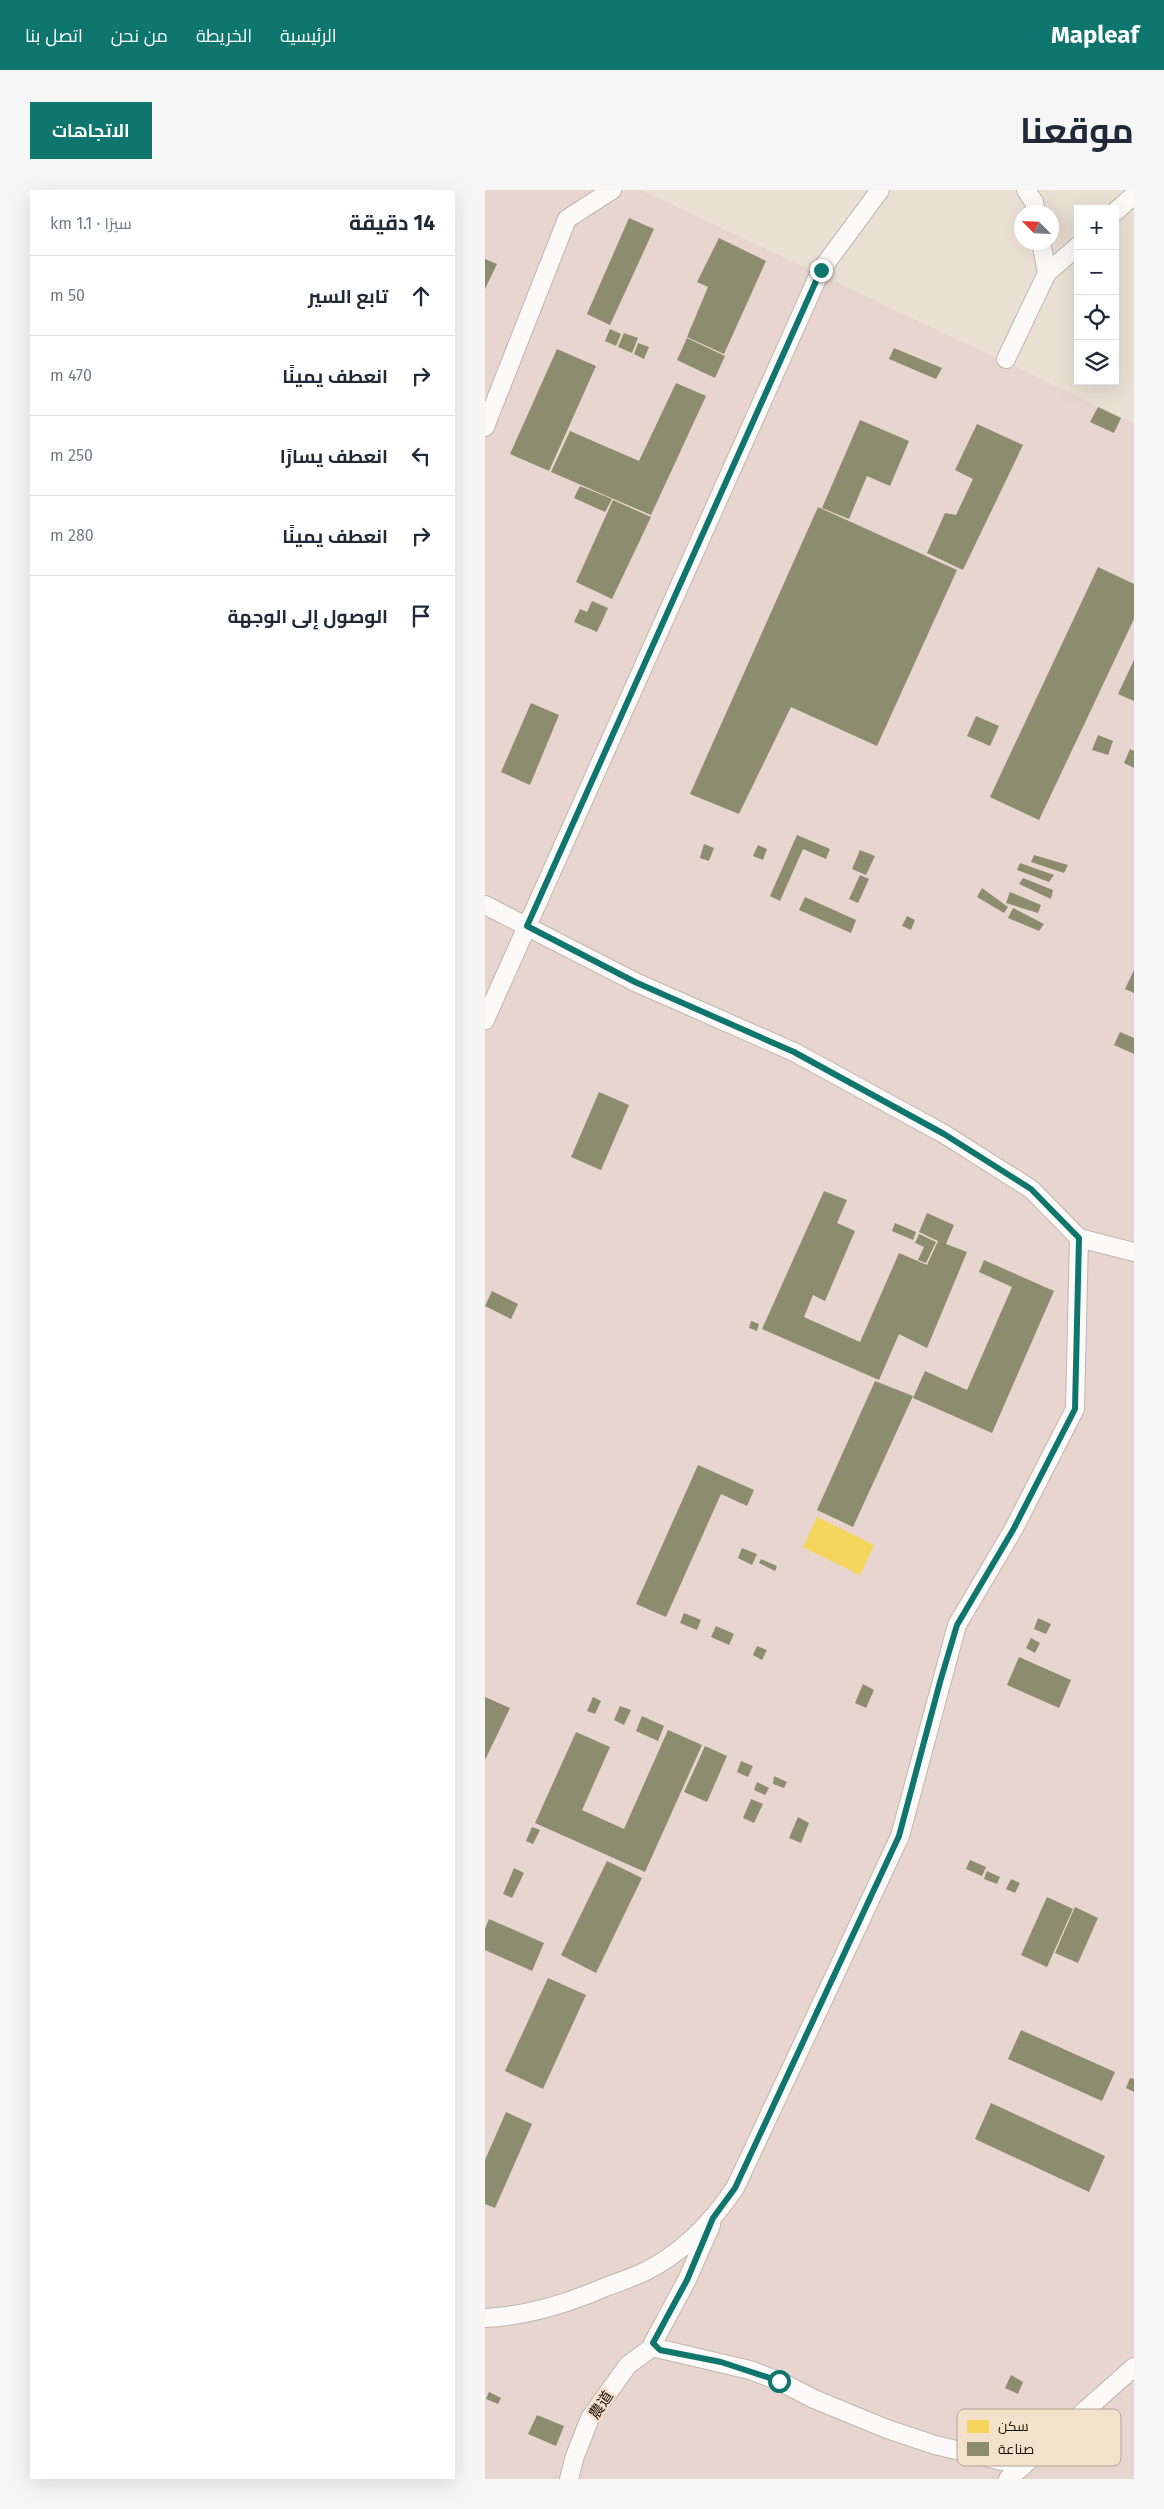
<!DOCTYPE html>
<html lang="ar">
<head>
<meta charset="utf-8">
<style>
  :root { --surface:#fff; --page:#f6f6f7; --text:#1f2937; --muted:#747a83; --line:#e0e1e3; --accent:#0f766e }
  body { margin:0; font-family:"Fira Sans",Cairo,"Noto Sans SC",sans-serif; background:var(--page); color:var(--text); direction:rtl }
  .controls { position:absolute; right:15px; top:15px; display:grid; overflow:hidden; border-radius:0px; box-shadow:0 5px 20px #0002 }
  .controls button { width:45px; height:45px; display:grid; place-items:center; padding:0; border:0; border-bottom:1px solid var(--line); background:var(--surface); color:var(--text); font:25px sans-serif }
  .compass { position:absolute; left:529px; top:15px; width:45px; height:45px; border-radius:50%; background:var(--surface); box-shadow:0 5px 20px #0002; rotate:294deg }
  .stop { position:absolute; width:15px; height:15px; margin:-11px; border:4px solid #0f766e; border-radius:50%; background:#fff }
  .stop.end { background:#0f766e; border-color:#fff; box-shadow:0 1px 5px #0008 }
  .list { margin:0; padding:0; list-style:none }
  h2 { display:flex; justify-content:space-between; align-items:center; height:65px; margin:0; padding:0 20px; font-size:21px }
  h2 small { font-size:16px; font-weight:400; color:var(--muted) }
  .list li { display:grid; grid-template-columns:32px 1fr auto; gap:15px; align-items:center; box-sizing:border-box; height:80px; padding:0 20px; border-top:1px solid var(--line) }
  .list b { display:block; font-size:19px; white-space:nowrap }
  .list em { font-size:16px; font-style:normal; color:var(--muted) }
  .icon { flex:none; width:28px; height:28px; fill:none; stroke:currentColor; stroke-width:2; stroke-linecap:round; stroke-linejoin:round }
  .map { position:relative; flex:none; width:649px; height:2289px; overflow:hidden; direction:ltr; border-radius:0px }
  header { display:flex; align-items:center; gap:30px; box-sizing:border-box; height:70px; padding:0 25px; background:var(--accent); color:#fff }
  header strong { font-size:24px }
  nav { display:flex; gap:28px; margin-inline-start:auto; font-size:18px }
  .intro { display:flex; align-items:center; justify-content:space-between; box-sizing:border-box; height:120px; padding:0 30px }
  h1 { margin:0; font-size:35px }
  .button { padding:12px 22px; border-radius:0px; background:var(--accent); color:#fff; font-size:18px; font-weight:700 }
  main { display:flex; gap:30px; padding:0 30px }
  aside { flex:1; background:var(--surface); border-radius:0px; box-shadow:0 5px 20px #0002 }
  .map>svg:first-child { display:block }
</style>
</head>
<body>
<header>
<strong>Mapleaf</strong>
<nav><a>الرئيسية</a><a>الخريطة</a><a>من نحن</a><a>اتصل بنا</a></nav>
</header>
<div class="intro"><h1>موقعنا</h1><a class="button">الاتجاهات</a></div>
<main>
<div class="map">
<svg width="649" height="2289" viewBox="0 0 649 2289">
  <rect width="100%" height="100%" fill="#ebe0d4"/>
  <polygon fill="#e9d5cf" points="0,0 156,0 649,233 649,2289 0,2289"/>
  <polygon fill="#f6d55c" points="332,1327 389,1355 375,1385 318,1357"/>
  <g fill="#8c8c6e">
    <polygon points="144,28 169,39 125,135 102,124"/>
    <polygon points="234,48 281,71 239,164 202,147 223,97 212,92"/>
    <polygon points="0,69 12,74 0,99"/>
    <polygon points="125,139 136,144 131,156 120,151"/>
    <polygon points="139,143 153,148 147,163 133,157"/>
    <polygon points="202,148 240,166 230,188 192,170"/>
    <polygon points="153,153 164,157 159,169 149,164"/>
    <polygon points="409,158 457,178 451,189 404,169"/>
    <polygon points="72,159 111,176 64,281 25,264"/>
    <polygon points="191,193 221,206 166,325 66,282 85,241 154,271"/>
    <polygon points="613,217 636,228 629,243 605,232"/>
    <polygon points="375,230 424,251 405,296 382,286 364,329 337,318"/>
    <polygon points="492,234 538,255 478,380 442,363 460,323 471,325 488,289 470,280"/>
    <polygon points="95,296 127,309 120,322 89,308"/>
    <polygon points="128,310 166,327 127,409 91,392"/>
    <polygon points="333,317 472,380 392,556 306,517 254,624 205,604"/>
    <polygon points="613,377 649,394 649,429 554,630 505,607"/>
    <polygon points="107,411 123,418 112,442 89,432 95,419 102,422"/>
    <polygon points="649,470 649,511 633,504"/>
    <polygon points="46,513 74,525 45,595 16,582"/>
    <polygon points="491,526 514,536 505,556 482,546"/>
    <polygon points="613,545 628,551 623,565 607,560"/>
    <polygon points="645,559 649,561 649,578 639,573"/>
    <polygon points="312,645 345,659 341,669 318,659 295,711 285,706"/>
    <polygon points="219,654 229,658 224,671 215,668"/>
    <polygon points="273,655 282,659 278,670 268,666"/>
    <polygon points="375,660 390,666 381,685 367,679"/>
    <polygon points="549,665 583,675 579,683 546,672"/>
    <polygon points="535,673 569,685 564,692 532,680"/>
    <polygon points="375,685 384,689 373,713 364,709"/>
    <polygon points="538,688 568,700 566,709 534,694"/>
    <polygon points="497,698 523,717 519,723 492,707"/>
    <polygon points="525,702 556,715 553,723 521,713"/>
    <polygon points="320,707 371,730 366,743 314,720"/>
    <polygon points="528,718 559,734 554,741 523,728"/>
    <polygon points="422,726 430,730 426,740 417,736"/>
    <polygon points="649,780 649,803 640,799"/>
    <polygon points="635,842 649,848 649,864 629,855"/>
    <polygon points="114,902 144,915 116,980 86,967"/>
    <polygon points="339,1001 362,1010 352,1033 370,1041 340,1111 328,1105 319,1127 375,1152 414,1063 442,1075 453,1051 434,1042 442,1023 469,1035 461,1054 482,1062 442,1158 414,1144 394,1190 277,1139"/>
    <polygon points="410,1033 431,1042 428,1050 407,1041"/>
    <polygon points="434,1044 451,1052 441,1073 433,1070 439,1057 430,1053"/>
    <polygon points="499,1070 569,1101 507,1243 428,1208 440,1181 482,1200 527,1097 494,1082"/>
    <polygon points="7,1101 33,1114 26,1129 0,1116"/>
    <polygon points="266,1131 274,1134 272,1141 264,1138"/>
    <polygon points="390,1191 428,1206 368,1337 332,1320"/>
    <polygon points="213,1275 269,1300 262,1316 236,1304 181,1427 151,1414"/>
    <polygon points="257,1358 272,1364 267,1375 253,1368"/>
    <polygon points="276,1369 292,1376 290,1381 274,1373"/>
    <polygon points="199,1423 216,1430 212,1440 195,1433"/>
    <polygon points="553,1428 566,1434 561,1444 549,1439"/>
    <polygon points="231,1436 249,1444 244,1455 226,1447"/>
    <polygon points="546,1448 555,1453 550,1463 541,1458"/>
    <polygon points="272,1456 282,1460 277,1470 268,1465"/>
    <polygon points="534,1467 586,1490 574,1518 522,1495"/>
    <polygon points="378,1494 389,1500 381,1518 370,1513"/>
    <polygon points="0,1507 25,1518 0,1570"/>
    <polygon points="108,1507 116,1511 110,1524 102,1521"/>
    <polygon points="135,1516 146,1520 139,1535 129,1530"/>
    <polygon points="157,1526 179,1536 173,1551 151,1541"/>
    <polygon points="183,1540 217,1555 160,1682 50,1633 91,1542 125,1557 97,1620 139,1639"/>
    <polygon points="220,1556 242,1566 222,1612 199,1602"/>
    <polygon points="256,1571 268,1576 263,1587 252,1582"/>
    <polygon points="289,1586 302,1592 299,1598 288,1594"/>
    <polygon points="272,1592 284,1598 280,1605 269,1600"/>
    <polygon points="266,1609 278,1614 269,1633 258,1628"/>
    <polygon points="313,1627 324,1633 316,1653 304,1648"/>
    <polygon points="47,1637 55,1640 48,1654 41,1651"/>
    <polygon points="485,1670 501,1677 497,1686 481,1679"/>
    <polygon points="122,1671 157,1688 111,1783 76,1765"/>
    <polygon points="29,1678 39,1683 27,1708 18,1704"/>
    <polygon points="502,1681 515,1687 512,1694 499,1689"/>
    <polygon points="526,1689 535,1693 530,1703 521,1699"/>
    <polygon points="562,1707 588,1719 562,1777 536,1765"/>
    <polygon points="590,1717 613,1728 593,1773 570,1763"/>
    <polygon points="4,1729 59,1753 47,1781 0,1760 0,1739"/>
    <polygon points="63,1788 101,1805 58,1899 20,1881"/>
    <polygon points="536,1840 630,1882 617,1911 523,1869"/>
    <polygon points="645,1888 649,1889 649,1902 641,1898"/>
    <polygon points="506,1913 620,1966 604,2002 490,1949"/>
    <polygon points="21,1922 47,1934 10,2018 0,2014 0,1970"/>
    <polygon points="526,2185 538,2192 533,2204 520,2198"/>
    <polygon points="4,2202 16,2208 13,2214 1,2209"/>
    <polygon points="52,2225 79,2236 71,2256 43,2244"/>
  </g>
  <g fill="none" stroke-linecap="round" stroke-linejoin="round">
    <defs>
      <g id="minor">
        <polyline points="541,0 549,12 551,22"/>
        <polyline points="630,22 649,5"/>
        <polyline points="562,83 593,56"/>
        <polyline points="521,169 562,83 556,52"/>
        <polyline points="0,237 82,29 127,0"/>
        <polyline points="0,715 150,792 309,862 459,944 546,999 594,1048 649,1062"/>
        <polyline points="0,830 336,80 395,0"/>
        <polyline points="226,2035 202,2090 168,2153 171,2158 265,2180 294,2191 329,2209 402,2239 450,2255 538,2276"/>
        <path d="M0,2128C41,2126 81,2114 118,2098C133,2092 147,2088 161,2081C199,2062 227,2032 250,1998L415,1646L472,1435L528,1340L590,1219L594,1048"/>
        <polyline points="84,2289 90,2266 105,2228 143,2175 169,2156"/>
        <polyline points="523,2289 649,2177"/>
      </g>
    </defs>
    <use href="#minor" stroke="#beb6ad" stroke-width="20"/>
    <use href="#minor" stroke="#fcfaf9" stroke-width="18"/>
  </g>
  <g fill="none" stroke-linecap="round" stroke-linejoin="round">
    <polyline stroke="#0f766e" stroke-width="6" points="294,2191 236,2172 175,2160 168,2153 202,2090 228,2028 250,1998 414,1646 455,1492 472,1435 528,1340 590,1219 594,1048 546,999 459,944 309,862 150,792 42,736 336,80"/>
  </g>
  <g text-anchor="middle" stroke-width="5" stroke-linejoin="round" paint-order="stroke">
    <g font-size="15" fill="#171109" stroke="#f4e1cb">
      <text transform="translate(116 2215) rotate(-56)" y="5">農道</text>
    </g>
  </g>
  <rect x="472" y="2219" width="164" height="57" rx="8" fill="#f4e1cb" stroke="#b2a391" stroke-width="1"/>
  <rect x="482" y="2230" width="22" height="13" fill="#f6d55c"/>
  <rect x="482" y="2252" width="22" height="14" fill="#8c8c6e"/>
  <g font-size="14" fill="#171109">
    <text x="513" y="2241">سكن</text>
    <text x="513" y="2264">صناعة</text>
  </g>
</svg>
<div class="controls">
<button>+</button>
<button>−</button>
<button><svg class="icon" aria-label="locate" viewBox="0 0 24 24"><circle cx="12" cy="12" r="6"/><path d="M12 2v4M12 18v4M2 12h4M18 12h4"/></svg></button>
<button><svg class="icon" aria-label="layers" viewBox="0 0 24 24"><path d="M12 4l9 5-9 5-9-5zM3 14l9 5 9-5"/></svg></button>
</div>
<svg class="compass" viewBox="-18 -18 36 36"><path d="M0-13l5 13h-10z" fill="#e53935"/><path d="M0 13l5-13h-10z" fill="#747a83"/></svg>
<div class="stop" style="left:294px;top:2191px"></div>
<div class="stop end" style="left:336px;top:80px"></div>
</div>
<aside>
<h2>14 دقيقة<small>سيرًا · 1.1 km</small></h2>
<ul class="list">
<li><svg class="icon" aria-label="ahead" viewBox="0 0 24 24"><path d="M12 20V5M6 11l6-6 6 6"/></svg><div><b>تابع السير</b></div><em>50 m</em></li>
<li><svg class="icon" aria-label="right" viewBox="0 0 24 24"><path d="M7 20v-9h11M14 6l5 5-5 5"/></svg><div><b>انعطف يمينًا</b></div><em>470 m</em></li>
<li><svg class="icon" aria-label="left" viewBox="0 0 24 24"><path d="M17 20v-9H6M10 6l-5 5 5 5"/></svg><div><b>انعطف يسارًا</b></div><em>250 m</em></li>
<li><svg class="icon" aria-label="right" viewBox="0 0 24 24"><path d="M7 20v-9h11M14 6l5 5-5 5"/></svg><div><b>انعطف يمينًا</b></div><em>280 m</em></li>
<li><svg class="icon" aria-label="arrive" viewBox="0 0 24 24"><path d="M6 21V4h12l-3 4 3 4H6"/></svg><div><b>الوصول إلى الوجهة</b></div></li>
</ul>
</aside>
</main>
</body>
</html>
